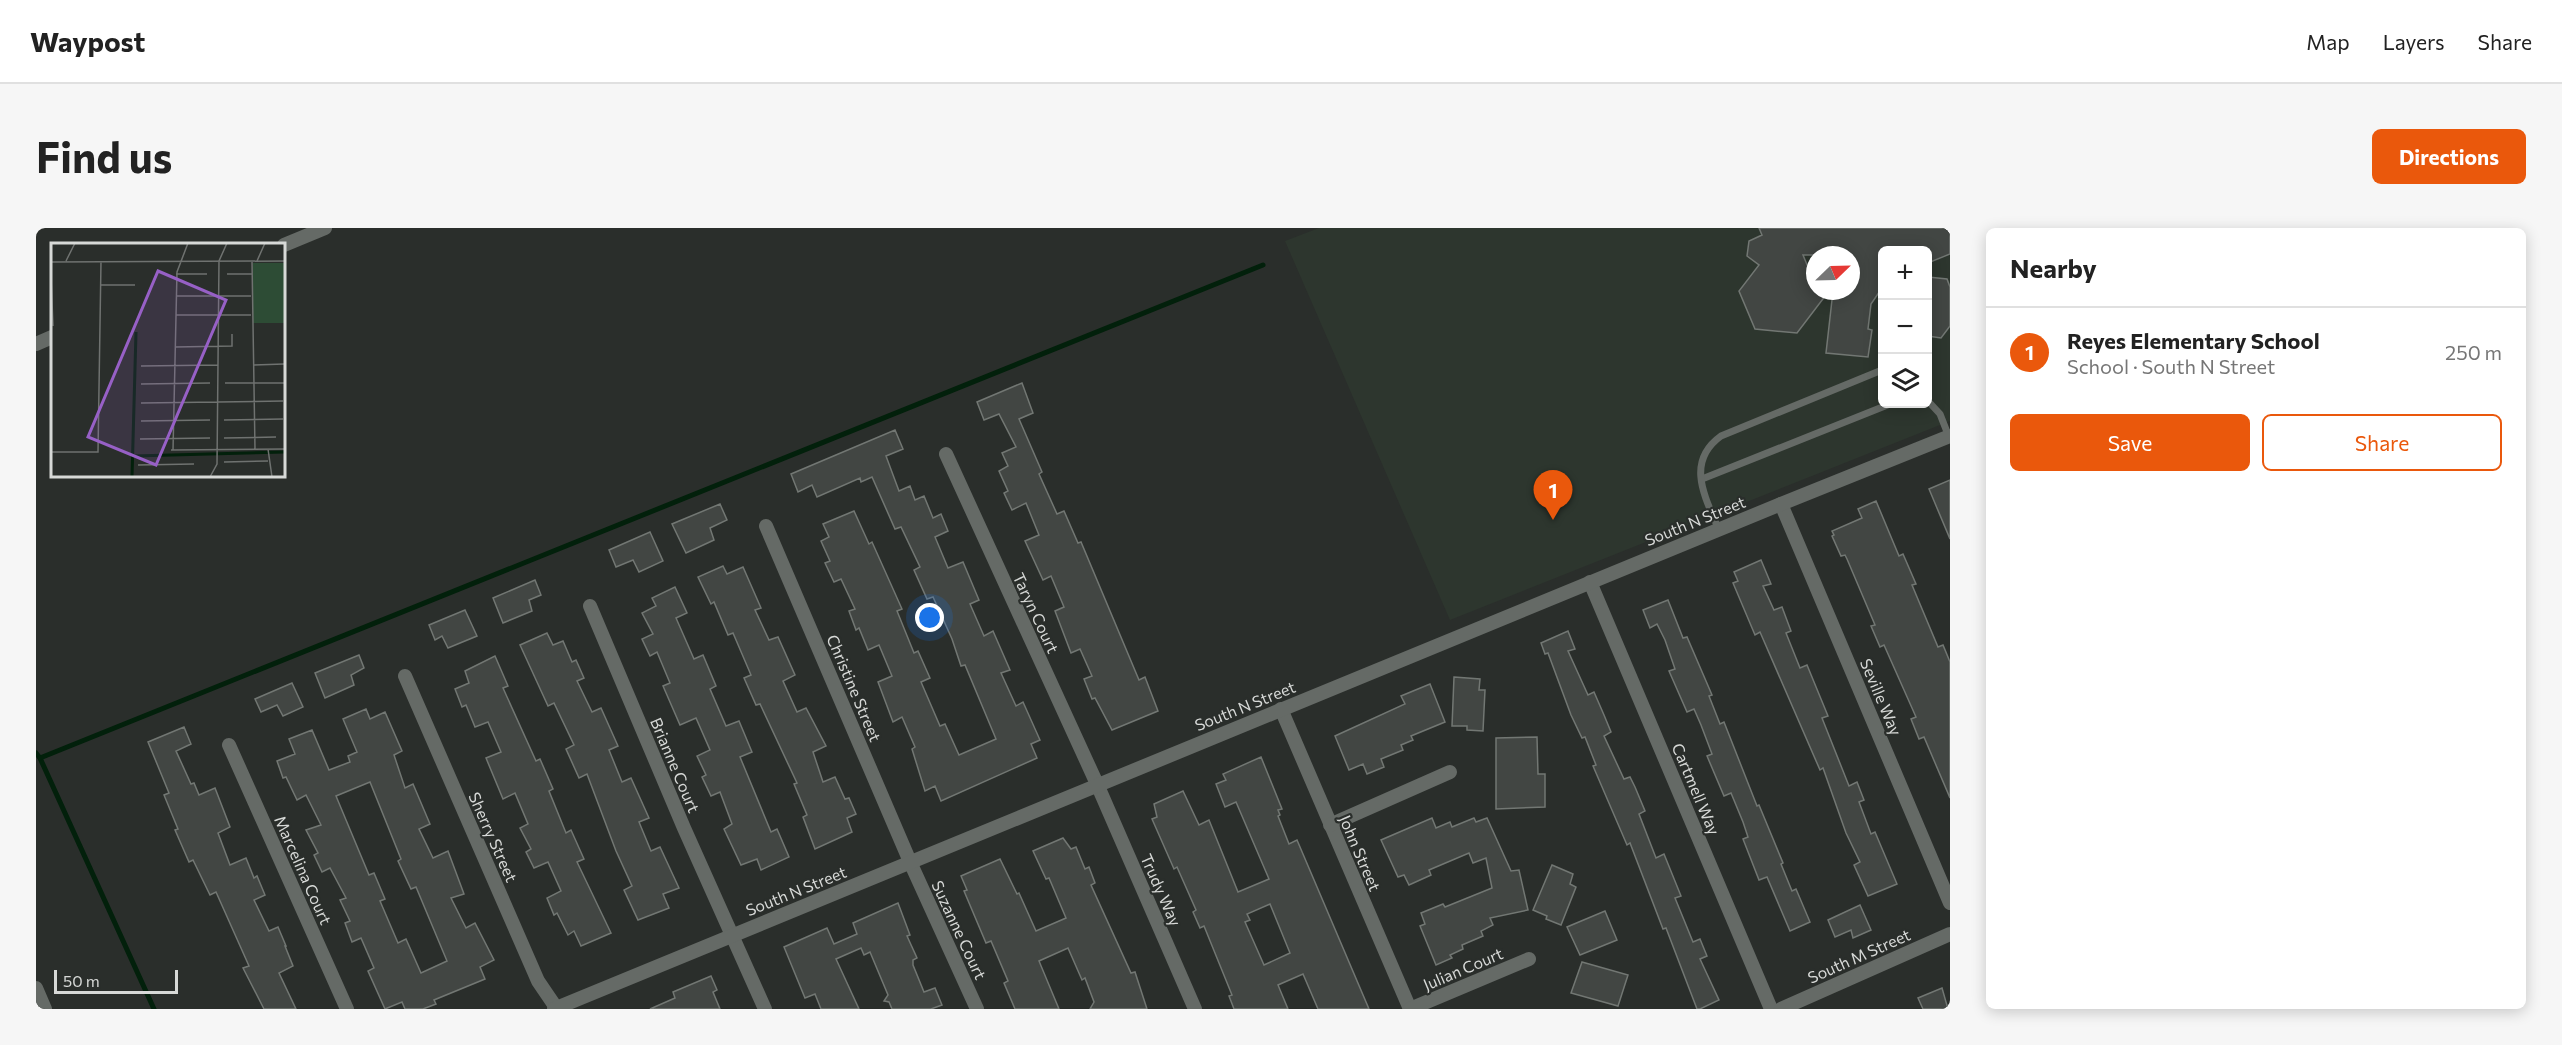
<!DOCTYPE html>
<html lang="en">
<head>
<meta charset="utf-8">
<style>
  :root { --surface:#fff; --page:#f6f6f6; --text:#222; --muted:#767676; --line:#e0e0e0; --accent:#ea580c }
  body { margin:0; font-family:Commissioner,sans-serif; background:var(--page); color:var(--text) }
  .controls { position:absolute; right:18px; top:18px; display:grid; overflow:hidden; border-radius:9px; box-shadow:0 3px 15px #0003 }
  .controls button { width:54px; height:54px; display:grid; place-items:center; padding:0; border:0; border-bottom:2px solid var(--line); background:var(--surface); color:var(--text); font:30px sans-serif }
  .compass { position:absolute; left:1770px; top:18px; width:54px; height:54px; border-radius:50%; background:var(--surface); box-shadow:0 3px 15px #0003; rotate:67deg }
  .scale { position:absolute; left:18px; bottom:15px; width:124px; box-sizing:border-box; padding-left:6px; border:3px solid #d7d9d7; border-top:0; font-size:16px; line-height:21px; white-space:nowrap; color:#d7d9d7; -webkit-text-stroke:4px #2a2e2b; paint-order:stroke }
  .you { position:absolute; left:894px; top:390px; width:21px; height:21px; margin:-15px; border:4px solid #fff; border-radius:50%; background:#1a73e8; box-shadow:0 0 0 9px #1a73e833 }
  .badge { display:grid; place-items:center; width:39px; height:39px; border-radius:50%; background:var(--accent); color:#fff; font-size:20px; font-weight:700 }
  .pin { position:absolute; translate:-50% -50px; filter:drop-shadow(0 2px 3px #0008) }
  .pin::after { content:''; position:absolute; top:32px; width:21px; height:18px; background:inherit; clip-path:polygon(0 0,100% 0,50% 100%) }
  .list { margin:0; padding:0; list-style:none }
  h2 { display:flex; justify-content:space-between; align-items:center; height:78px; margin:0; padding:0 24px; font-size:26px }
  h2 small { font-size:20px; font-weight:400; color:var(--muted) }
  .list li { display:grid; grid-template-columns:39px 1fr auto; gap:18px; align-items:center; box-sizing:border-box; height:90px; padding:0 24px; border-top:2px solid var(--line) }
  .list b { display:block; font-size:22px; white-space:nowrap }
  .list p { margin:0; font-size:20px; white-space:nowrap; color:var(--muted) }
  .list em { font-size:20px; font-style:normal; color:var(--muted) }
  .actions { display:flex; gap:12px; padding:18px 24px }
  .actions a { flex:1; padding:14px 0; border:2px solid var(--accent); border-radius:9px; text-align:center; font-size:21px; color:var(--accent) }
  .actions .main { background:var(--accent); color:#fff }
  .icon { flex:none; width:33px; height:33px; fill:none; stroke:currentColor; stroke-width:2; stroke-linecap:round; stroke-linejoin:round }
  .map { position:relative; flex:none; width:1914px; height:781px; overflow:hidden; border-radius:9px }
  header { display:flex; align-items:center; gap:36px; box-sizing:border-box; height:84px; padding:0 30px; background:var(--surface); border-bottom:2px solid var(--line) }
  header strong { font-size:28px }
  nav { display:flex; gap:33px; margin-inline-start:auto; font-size:21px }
  .intro { display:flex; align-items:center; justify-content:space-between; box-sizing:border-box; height:144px; padding:0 36px }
  h1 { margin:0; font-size:42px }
  .button { padding:15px 27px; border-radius:9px; background:var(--accent); color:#fff; font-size:21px; font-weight:700 }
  main { display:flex; gap:36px; padding:0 36px }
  aside { flex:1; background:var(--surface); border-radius:9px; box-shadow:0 3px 15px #0003 }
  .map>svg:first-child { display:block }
</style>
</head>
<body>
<header>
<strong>Waypost</strong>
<nav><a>Map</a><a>Layers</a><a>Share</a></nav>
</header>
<div class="intro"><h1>Find us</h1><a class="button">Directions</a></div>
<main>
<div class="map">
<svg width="1914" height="781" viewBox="0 0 1914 781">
  <rect width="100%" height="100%" fill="#2a2e2b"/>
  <path fill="#2d362e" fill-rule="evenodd" d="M1283,0H1914V193L1414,392L1249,13ZM1846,22H1892V176H1846ZM1779,27H1815V63H1779Z"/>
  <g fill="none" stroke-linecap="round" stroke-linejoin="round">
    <g stroke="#02200b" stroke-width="5">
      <polyline points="0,525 4,530 118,781"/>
      <polyline points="4,530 1227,37"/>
    </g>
  </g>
  <g fill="#424643" stroke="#727773" stroke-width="1.5" fill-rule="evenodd">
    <polygon points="1723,0 1914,0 1914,26 1892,35 1892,22 1846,22 1846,60 1835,76 1832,101 1836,102 1832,129 1790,125 1797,63 1815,63 1815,27 1767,27 1779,56 1779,63 1793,63 1761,105 1719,101 1703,63 1723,37 1711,28 1713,13 1726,7"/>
    <polygon points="1892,49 1911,51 1914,59 1914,98 1905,110 1892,108"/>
    <polygon points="986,155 997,185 983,191 1006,244 1003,246 1021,286 1028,283 1042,315 1045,314 1103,452 1109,449 1122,483 1076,502 1059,470 1056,471 1048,451 1056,448 1044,421 1035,425 1019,383 1028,379 1015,348 1007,352 989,313 1003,307 990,275 976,282 968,265 972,263 963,243 972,238 966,225 980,219 963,186 948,192 941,174"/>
    <polygon points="859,202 867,221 850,228 863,263 874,258 879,272 888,268 897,290 905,286 912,303 899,309 912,340 927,334 943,372 934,376 948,408 957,403 974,442 965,445 980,478 987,474 1004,512 995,516 1001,530 905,573 899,558 889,563 876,521 879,519 866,489 857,494 842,454 856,448 843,417 832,422 823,400 820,402 813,383 819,381 805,351 798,354 789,335 794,333 785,313 793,309 787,296 818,283 833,316 836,314 866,381 861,383 878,425 882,423 894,450 885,454 904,498 909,496 923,527 960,511 929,437 925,438 916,411 897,369 891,371 878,342 884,339 865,299 859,301 836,249 825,254 824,250 781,269 776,257 762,264 755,246"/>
    <polygon points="1914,252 1914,311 1893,261"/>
    <polygon points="1840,273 1863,328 1867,326 1880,356 1876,357 1902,419 1907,417 1914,434 1914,570 1888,509 1883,511 1875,491 1880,489 1848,417 1844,419 1835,398 1839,397 1811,331 1809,327 1805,328 1796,308 1798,307 1796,303 1826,290 1822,281"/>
    <polygon points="684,276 691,292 674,300 678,312 650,325 636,296"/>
    <polygon points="614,304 627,333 603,344 597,332 580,339 573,322"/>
    <polygon points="1725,332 1735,356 1727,358 1738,382 1746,379 1755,403 1750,405 1764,440 1771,437 1792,488 1786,490 1813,558 1821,554 1828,572 1823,574 1835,606 1839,604 1861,656 1832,668 1818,637 1824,634 1810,605 1787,540 1784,542 1724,404 1719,407 1697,355 1702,353 1698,344"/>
    <polygon points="687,338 691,346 707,339 725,380 719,382 733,412 742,409 759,447 747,453 761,484 770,480 790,518 777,524 787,554 799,549 809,571 813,570 820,586 811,590 816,604 779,621 767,589 771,587 758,556 761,555 724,476 720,477 708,450 715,447 697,405 692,407 678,374 675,376 662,349"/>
    <polygon points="499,352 505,367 493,372 496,383 467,395 457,370"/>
    <polygon points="639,359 651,385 640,390 658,431 667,427 680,458 674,461 690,498 703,493 716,524 704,529 735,604 741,601 753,629 725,642 721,631 705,637 688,601 696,596 684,564 675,568 666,549 670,547 661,528 674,522 660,490 644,497 627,458 634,455 621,424 614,428 606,411 617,406 606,385 620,378 616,370"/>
    <polygon points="1632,372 1647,410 1651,409 1673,460 1676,467 1673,468 1684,496 1688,494 1721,578 1723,577 1747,635 1745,636 1756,663 1760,661 1774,694 1754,703 1731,649 1723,652 1707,611 1712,609 1707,594 1695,565 1688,568 1671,528 1676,526 1665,497 1658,481 1651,484 1633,443 1639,441 1629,412 1621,396 1614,400 1607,382"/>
    <polygon points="429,382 441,408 412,420 406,408 399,412 393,397"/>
    <polygon points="1532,403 1539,421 1532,423 1552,467 1558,464 1568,487 1575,504 1568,508 1588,551 1594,549 1599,559 1609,583 1603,586 1620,630 1628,626 1645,668 1639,670 1657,714 1664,711 1671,728 1664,731 1683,772 1664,781 1661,781 1630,700 1627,701 1594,615 1591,617 1557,538 1560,537 1549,509 1546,510 1535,487 1512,425 1509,426 1505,415"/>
    <polygon points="511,405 517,417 527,413 536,434 540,432 548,450 541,453 556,484 565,480 582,518 573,522 586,554 595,550 613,590 603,594 615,623 624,619 643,660 627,666 633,680 602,692 588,662 596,658 580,623 551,546 543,550 530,521 538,517 518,475 512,478 484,417"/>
    <polygon points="323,427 328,440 315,447 318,457 289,470 279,445"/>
    <polygon points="459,428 472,458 467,460 500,533 504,531 517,561 513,563 530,605 535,602 548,631 541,634 575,705 545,718 538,703 532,707 521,685 518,687 511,670 525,663 512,634 498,640 490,624 495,621 484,600 492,596 479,565 467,571 450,530 465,524 452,494 439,499 430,477 426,479 419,461 433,455 429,443"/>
    <polygon points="1418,449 1444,451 1443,462 1449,462 1447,503 1431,502 1431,498 1416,498"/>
    <polygon points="256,455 267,479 247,488 241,477 225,484 219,471"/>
    <polygon points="1394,456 1409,494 1375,508 1377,512 1365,517 1367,522 1345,531 1348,539 1331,546 1327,536 1313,542 1299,508 1369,476 1365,468"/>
    <path d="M330,481L334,491L349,484L366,523L358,527L369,560L377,556L394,596L383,601L397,630L412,623L428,666L415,670L430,700L439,695L458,732L444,739L449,751L398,772L400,776L387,781H369L366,774L349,781L332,743L338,740L325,710L316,714L309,695L314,693L304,672L310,670L294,640L286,644L278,627L282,625L270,602L285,597L270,567L261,572L250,549L247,550L241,533L259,526L253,511L276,502L293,542L314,534L312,528L321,524L307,491ZM334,554L365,631L362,633L375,661L380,659L411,733L385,745L370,711L362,715L344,673L349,671L338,645L333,647L300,568Z"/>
    <polygon points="148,499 155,516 140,523 155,556 158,555 163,567 179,560 194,599 182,605 194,637 210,630 218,650 221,648 229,667 218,672 233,703 242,699 250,718 249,718 257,738 243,745 260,781 228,781 207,740 213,738 180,664 174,667 157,632 153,634 139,602 142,601 128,567 133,565 112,514"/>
    <polygon points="1501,509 1502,546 1509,546 1509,579 1460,581 1460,510"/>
    <path d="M1225,529L1246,581L1242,582L1244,587L1242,588L1253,616L1261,612L1333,781H1282L1267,746L1242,757L1252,781H1198L1193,768L1196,767L1168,698L1164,700L1157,684L1160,682L1141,639L1138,641L1116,591L1121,589L1118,576L1147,563L1163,597L1173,592L1202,664L1233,651L1200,574L1189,579L1180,556L1190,552L1187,546ZM1234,676L1254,725L1228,737L1209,694L1214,692L1211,686Z"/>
    <polygon points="1396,590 1400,600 1414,594 1416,599 1438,590 1440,594 1451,590 1475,643 1483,642 1492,682 1454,690 1457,697 1445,703 1447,708 1426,717 1427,721 1414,727 1416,730 1400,737 1384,698 1389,696 1385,685 1407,676 1409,679 1456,660 1450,630 1437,635 1433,625 1393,642 1395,647 1373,657 1368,647 1362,649 1345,612"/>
    <polygon points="1027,610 1035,621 1040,619 1049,641 1053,639 1059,655 1055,657 1095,745 1099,744 1111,781 1054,781 1058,774 1049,750 1046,752 1032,720 1003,733 1023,781 979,781 968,755 972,753 955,713 950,715 928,663 931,662 925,648 964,631 981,666 983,665 1000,703 1030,690 1013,650 1010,651 997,623"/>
    <polygon points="1516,637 1537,646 1534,656 1540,659 1525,697 1510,691 1511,688 1497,682"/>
    <polygon points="862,675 874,707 871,708 881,730 877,732 877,737 888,764 899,760 906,777 895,781 856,781 853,774 848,773 852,767 834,724 828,727 825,720 800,731 823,781 785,781 779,766 769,770 748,719 791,700 798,716 821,706 817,695"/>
    <polygon points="1824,677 1835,702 1817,710 1815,702 1799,709 1792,692"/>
    <polygon points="1569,683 1581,712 1544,727 1531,699"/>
    <polygon points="1546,734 1592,747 1582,778 1535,765"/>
    <polygon points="675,748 681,762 677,764 684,781 614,781 639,770 637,764"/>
    <polygon points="1906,760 1912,781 1887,781 1882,770"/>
  </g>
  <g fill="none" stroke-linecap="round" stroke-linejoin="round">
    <g stroke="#656a66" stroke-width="7">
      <polyline points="1892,173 1904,186 1913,209"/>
      <polyline points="1666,251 1854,176"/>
      <path d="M1683,302C1669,269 1649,234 1685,208L1846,142"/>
    </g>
    <g stroke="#656a66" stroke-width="14">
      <polyline points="248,17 289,0"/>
      <polyline points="0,116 16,109"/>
      <polyline points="910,226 1061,556 1159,781"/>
      <polyline points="1745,276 1914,675"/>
      <polyline points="730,298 875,636 941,781"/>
      <polyline points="1554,354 1735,781"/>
      <polyline points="554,378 648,600 729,781"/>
      <polyline points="369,448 502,753 521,781"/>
      <polyline points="1245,481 1374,781"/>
      <polyline points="193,517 311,781"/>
      <polyline points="1294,597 1414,544"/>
      <polyline points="0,760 9,781"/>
      <polyline points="518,781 1745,276 1914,208"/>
      <polyline points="1374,781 1493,731"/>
      <polyline points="1745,781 1914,706"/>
    </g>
  </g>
  <g text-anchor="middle" stroke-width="4.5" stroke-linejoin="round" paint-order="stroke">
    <g font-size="16" fill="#d7d9d7" stroke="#2a2e2b">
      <text transform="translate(1659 293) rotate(-22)" y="6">South N Street</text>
      <text transform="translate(1000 385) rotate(65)" y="6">Taryn Court</text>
      <text transform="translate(818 460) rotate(67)" y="6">Christine Street</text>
      <text transform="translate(1845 469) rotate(67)" y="6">Seville Way</text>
      <text transform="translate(1209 478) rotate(-22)" y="6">South N Street</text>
      <text transform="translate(639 537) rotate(67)" y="6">Brianne Court</text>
      <text transform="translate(1660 561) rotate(67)" y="6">Cartmell Way</text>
      <text transform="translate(457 609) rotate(66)" y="6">Sherry Street</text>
      <text transform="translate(1324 625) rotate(67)" y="6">John Street</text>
      <text transform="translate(267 642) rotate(66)" y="6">Marcelina Court</text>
      <text transform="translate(1125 662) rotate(66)" y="6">Trudy Way</text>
      <text transform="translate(760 663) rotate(-22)" y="6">South N Street</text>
      <text transform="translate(923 702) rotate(65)" y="6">Suzanne Court</text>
      <text transform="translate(1823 728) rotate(-24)" y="6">South M Street</text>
      <text transform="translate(1427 741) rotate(-23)" y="6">Julian Court</text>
    </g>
  </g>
  <g transform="translate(15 15)">
    <rect width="234" height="234" fill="#2a2e2b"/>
    <path d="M202,20H234V80H202Z" fill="#2d4c35"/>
    <path fill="none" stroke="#02200b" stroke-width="3" d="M83,213L234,209M81,234L85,89"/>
    <path fill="none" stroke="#6f7270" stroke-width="1.5" d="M15,18L24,0M201,18L204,206M206,18L214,0M0,19L234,18M125,31H156M176,31H201M0,34L2,83M50,42H84M125,53H200M125,72H200M124,104L181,103V91M203,122L233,121M90,123L167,122M174,140H233M90,141L159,140M90,160L232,158M173,177L232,176M90,178L159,177M173,195L225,194M89,196L159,195M217,206L221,234M120,207L234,206M122,207L126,29L137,0M0,209H47L50,18M173,219L217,218M87,222L143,221M159,234L166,221L168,18L176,0"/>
    <path fill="#9760c6" fill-opacity="0.15" stroke="#9760c6" stroke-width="3" d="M107,28L175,57L105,222L37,194Z"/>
    <rect width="234" height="234" fill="none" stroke="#d7d9d7" stroke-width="3"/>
  </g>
</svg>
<div class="controls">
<button>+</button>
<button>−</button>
<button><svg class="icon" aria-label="layers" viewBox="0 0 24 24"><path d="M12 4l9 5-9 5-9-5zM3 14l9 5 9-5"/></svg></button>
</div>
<svg class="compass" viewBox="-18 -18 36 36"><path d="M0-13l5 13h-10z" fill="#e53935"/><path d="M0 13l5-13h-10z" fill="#767676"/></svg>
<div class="scale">50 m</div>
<div class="you"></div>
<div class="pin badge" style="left:1517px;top:292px">1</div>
</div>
<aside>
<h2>Nearby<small></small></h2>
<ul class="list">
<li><span class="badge">1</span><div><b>Reyes Elementary School</b><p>School · South N Street</p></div><em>250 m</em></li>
</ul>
<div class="actions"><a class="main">Save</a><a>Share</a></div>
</aside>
</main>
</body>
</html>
